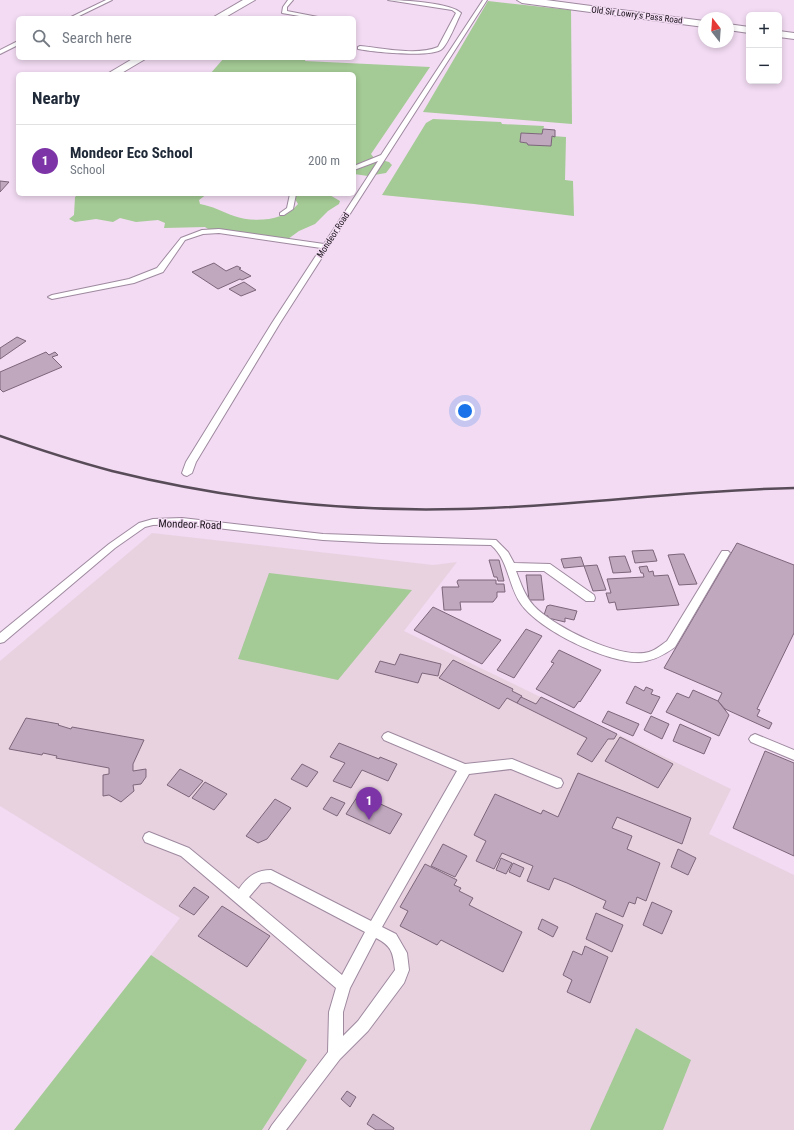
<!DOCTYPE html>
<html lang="en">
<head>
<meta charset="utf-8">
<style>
  :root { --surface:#fff; --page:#f2f2f3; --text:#1f2937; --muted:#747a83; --line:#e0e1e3; --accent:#7c34a6 }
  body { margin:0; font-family:"Roboto Condensed",sans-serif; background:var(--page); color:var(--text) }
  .controls { position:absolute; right:12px; top:12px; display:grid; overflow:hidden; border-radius:6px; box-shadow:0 2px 6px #0003 }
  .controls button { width:36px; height:36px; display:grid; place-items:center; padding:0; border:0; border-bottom:1px solid var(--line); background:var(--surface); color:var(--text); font:20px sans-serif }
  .compass { position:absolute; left:698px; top:12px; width:36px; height:36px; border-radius:50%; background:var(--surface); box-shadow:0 2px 6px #0003; rotate:343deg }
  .you { position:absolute; left:465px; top:411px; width:14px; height:14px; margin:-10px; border:3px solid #fff; border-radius:50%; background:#1a73e8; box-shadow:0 0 0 6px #1a73e833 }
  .badge { display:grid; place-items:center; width:26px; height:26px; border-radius:50%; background:var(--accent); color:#fff; font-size:13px; font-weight:700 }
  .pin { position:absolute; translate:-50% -33px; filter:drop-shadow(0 1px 2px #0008) }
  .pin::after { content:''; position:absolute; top:21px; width:14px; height:12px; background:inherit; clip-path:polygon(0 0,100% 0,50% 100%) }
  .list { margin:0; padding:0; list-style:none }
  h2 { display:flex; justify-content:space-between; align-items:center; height:52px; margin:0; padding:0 16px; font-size:17px }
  h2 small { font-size:13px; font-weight:400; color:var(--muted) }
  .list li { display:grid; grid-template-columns:26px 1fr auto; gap:12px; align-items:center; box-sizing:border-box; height:72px; padding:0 16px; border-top:1px solid var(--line) }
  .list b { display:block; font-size:15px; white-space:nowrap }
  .list p { margin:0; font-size:13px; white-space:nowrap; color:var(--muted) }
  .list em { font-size:13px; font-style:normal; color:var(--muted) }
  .icon { flex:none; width:22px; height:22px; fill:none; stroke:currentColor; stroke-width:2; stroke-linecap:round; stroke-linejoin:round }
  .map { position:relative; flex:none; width:794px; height:1130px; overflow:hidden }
  .search { position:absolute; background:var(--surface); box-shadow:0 2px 6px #0003; left:16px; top:16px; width:340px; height:44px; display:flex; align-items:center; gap:10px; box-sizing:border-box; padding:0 14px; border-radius:6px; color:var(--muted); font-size:15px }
  .panel { position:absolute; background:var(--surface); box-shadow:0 2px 6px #0003; left:16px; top:72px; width:340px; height:124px; border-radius:6px }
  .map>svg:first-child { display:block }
</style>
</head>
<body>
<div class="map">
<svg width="794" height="1130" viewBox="0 0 794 1130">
  <rect width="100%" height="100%" fill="#f2dbf3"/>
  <polygon fill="#e8d2e0" points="152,533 433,565 457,562 404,631 731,789 709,834 794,875 794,1130 262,1130 306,1060 151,955 180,918 0,806 0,661"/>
  <g fill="#a4ca95">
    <polygon points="488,1 571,10 572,124 423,112"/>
    <polygon points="224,58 306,58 305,61 430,67 371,154 374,158 389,162 392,165 386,173 368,176 354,174 354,74 210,74"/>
    <polygon points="433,119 501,122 502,124 544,126 542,134 521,133 520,142 527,143 527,144 552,136 566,137 565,180 573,181 574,216 474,204 382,195 426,123"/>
    <path d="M78,194H207L199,200L200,204C212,206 223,212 234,216C253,223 285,221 298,204L292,194H328L340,201L339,204L328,211L315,224L299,231L288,239L232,233H212L211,231L205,227L164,228L165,223L158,220L136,222L120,218L113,222L96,219L75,222L69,219L74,215L75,197Z"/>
    <polygon points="269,573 412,590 338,680 238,659"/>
    <polygon points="151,955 307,1060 262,1130 14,1130"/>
    <polygon points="636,1028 691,1060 663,1130 590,1130"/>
  </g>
  <g fill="#c0a8be" stroke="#7c667a">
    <polygon points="543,129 555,130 555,137 552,136 551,146 528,145 527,143 520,142 521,133 542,134"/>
    <polygon points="0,181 9,182 0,192"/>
    <polygon points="214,263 226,271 237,266 241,268 239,269 251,276 242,280 240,279 218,289 192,272"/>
    <polygon points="244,282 256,290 241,296 229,289"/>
    <polygon points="17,337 26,341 0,359 0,348"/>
    <polygon points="46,352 49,355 55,352 58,355 52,357 62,367 3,392 0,389 0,372"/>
    <polygon points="737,543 794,565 794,633 757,709 760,710 757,716 772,723 769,729 725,709 718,701 722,693 664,668"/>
    <polygon points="653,550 657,561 635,563 632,551"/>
    <polygon points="680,554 684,554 697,584 679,585 668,555"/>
    <polygon points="625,556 631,572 613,573 609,557"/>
    <polygon points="581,557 584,566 564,568 561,559"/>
    <polygon points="489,560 499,560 504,581 498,581 497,577 494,577"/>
    <polygon points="597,565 606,590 593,591 584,566"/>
    <polygon points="647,566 649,572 653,571 654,576 668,575 679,605 617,610 615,602 609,603 606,593 611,593 607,579 644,577 643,573 641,573 639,567"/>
    <polygon points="526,575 541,575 544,600 529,600"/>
    <polygon points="458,580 496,580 496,584 504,584 505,592 497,592 497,597 493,602 460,602 461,610 444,610 442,587 459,587 457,582"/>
    <polygon points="550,605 577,611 574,620 565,618 565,622 548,618 548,616 544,615 547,606"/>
    <polygon points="433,607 501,640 482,664 414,630"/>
    <polygon points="526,629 542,636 514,678 497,670"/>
    <polygon points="559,650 601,670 580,702 579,701 574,708 536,689 554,663 551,662"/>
    <polygon points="400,654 441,664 438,676 422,673 418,683 375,672 380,661 395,665"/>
    <polygon points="453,660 513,689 512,691 522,696 517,703 507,698 499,709 439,678"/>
    <polygon points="635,686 644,691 646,687 653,690 651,694 660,697 651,714 626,703"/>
    <polygon points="693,690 718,701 729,715 719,736 666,712 677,693 689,698"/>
    <polygon points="521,697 536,704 541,697 617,734 614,739 608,739 592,762 577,754 587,738 517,703"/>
    <polygon points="608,711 639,724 633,736 602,722"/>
    <polygon points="651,716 669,724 662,739 644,730"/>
    <polygon points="26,718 59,724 58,725 71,729 72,727 144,740 133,764 133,771 146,769 146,777 141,784 133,785 134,791 121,802 109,795 103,796 103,775 109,774 109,768 56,758 57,756 43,753 42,755 9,749"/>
    <polygon points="680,724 711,738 704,754 673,741"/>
    <polygon points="620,737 673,764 658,788 605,761"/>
    <polygon points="339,743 379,759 380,757 397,764 388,781 362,770 351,788 333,781 345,763 330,757"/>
    <polygon points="765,751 794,763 794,856 733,828"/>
    <polygon points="302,764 318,772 307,787 291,779"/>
    <polygon points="180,769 203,781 189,797 167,785"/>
    <polygon points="578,773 691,818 682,844 617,817 612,828 632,836 627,849 660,863 646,901 637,897 635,904 629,902 623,917 603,908 606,901 567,883 554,878 549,890 527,881 533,866 502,853 494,869 476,861 486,841 474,835 495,794 541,814 543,810 558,817"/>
    <polygon points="205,782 227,794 214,810 192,798"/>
    <polygon points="359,794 402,814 390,834 346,814"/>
    <polygon points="331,797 345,803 337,816 323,809"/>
    <polygon points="275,799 291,808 267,839 258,843 246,836"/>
    <polygon points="443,844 467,856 455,877 431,866"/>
    <polygon points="678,849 696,858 688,875 671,867"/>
    <polygon points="501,858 512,863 506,874 496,870"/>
    <polygon points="513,863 524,868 520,877 509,872"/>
    <polygon points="425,864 457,880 454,885 461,888 459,891 473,898 469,905 522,932 503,972 441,940 437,945 400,926 408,911 400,907"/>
    <polygon points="194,887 209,897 194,915 179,906"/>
    <polygon points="652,902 672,911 662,934 643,925"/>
    <polygon points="222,906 270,936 247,967 198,936"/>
    <polygon points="596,913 623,925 612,952 586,939"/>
    <polygon points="542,919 558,927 553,937 538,929"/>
    <polygon points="585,946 608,957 590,1003 567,992 572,980 563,975 573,951 582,955"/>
    <polygon points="347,1091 356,1097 350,1107 341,1099"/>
    <polygon points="373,1114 394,1128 393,1130 376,1130 367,1124"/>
  </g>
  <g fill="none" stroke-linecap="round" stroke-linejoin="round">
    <defs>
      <g id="service">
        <polygon points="106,0 112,0 75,18 69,18"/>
        <polygon points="288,0 293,0 287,7 287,11 323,18 311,18 282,13 283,7"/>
        <path d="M388,0C403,0 451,3 461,13C457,21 448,44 442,49C432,58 373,52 358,49V47L360,46C382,48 417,56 438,47L456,13L452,10Z"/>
        <polygon points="483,0 487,0 280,323 196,462 192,473 187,476 184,475 182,473 186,462 272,323 321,248 219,233 203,234 185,240 163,272 134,283 52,299 48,297 52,295 129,279 157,268 181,238 202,230 219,229 324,244 378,161 354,170 354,166 381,155"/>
        <polygon points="18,41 18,45 0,54 0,50"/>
        <polygon points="290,194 296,194 293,209 284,215 280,215 280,213 287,208"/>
        <path d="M182,518L323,534L496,540L508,552L514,563L550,564L594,595L595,598L594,601H586L544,571H516C521,584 525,596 534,606C554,627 620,660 649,652C656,650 661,645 667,641L722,551H728L730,553L675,647C664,655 653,661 639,662C607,663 539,630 521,604C508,586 509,560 491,545L382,543L323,540L182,524L153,525L145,527L115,548L4,642L0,643V633L109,544L139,523L153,519Z"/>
        <path d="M388,732L465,764L512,759L561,779L563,783L561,787L557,788L511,769L469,774L382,927L396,934L407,953L409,970L404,983L368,1031L340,1059L286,1130H269L272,1125L328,1052L329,1012L336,988L181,856L145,842L143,838L145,834L149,832L189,848L239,889C247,877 256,870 271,870L371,921L457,771L384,740L382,737L384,734ZM270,882L365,932L342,975L249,897L261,883ZM376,938C392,946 393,953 395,970L358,1021L343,1036V1012L350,988Z"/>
        <polygon points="755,734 794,750 794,760 751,742 749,739 751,736"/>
      </g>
      <g id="minor">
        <polygon points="243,0 255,0 224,18 212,18"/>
        <polygon points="134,58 147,58 120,74 107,74"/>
      </g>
      <g id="secondary">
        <polygon points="517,0 546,0 704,21 704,27 522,3"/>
        <polygon points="728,24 749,27 749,33 728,30"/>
        <polygon points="779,31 794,33 794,39 779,37"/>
      </g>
    </defs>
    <use href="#service" stroke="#9e899f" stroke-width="2"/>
    <use href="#minor" stroke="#9e899f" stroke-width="2"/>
    <use href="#secondary" stroke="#9e899f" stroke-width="2"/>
    <use href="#service" fill="#fff" fill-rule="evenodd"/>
    <use href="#minor" fill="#fff" fill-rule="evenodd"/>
    <use href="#secondary" fill="#fff" fill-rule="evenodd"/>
    <path stroke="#594c59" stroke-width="2.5" d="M0,436C37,449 74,461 112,471C225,499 343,512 460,509C572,507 682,490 794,488"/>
  </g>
  <g text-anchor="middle" stroke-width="3" stroke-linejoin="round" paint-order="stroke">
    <g font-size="9" fill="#1a121a" stroke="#f2dbf3">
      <text transform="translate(637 15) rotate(7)" y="3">Old Sir Lowry's Pass Road</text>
      <text transform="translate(333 235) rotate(-57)" y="3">Mondeor Road</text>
    </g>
    <g font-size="11" fill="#1a121a" stroke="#f2dbf3">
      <text transform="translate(190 524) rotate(2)" y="4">Mondeor Road</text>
    </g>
  </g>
</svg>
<div class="controls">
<button>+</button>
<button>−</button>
</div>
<svg class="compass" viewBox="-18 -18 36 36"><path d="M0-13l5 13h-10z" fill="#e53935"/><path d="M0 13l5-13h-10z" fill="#747a83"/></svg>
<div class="you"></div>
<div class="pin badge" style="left:369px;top:820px">1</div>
<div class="search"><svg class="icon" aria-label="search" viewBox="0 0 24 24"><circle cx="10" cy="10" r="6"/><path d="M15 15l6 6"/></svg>Search here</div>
<section class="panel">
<h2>Nearby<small></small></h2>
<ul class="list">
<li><span class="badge">1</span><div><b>Mondeor Eco School</b><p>School</p></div><em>200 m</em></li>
</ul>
</section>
</div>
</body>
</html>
